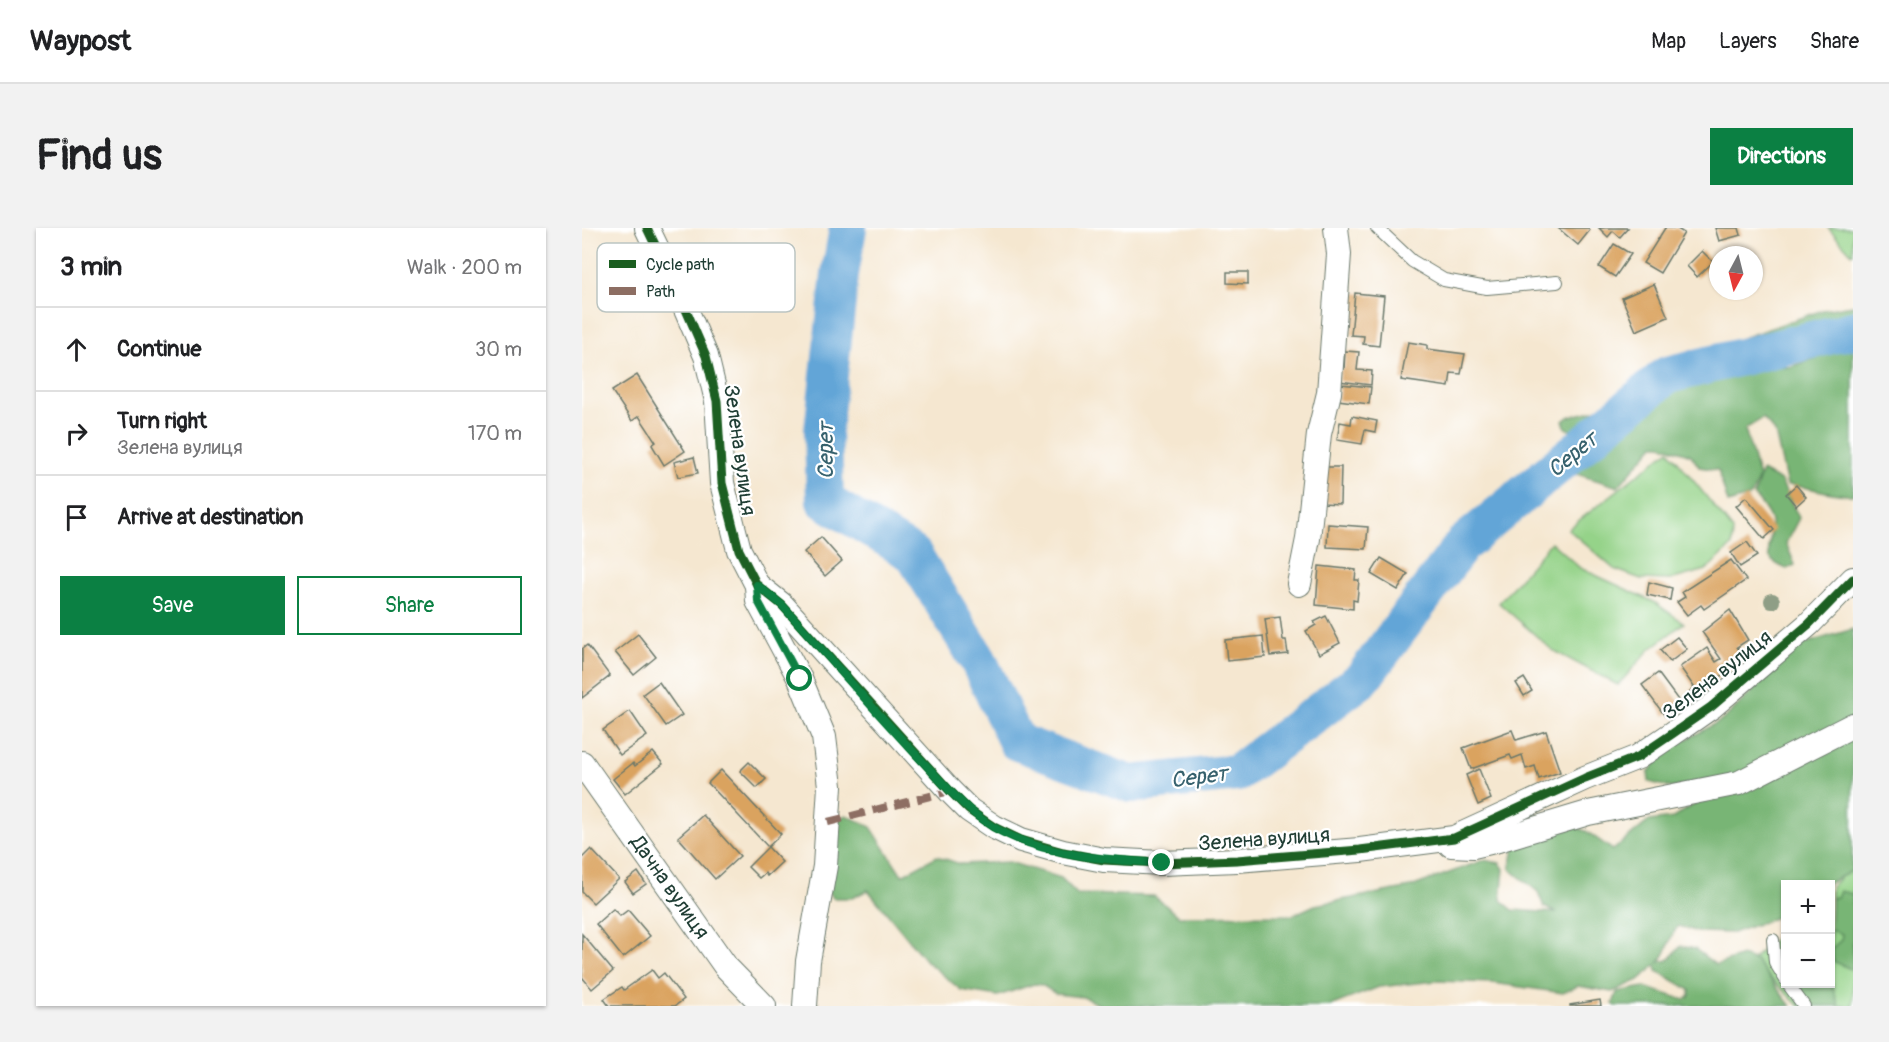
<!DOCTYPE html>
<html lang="en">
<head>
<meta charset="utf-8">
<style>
  :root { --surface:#fff; --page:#f2f2f2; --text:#202124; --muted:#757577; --line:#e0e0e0; --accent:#0b8043 }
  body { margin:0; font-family:Pangolin,sans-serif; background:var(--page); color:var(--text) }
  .controls { position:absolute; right:18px; bottom:18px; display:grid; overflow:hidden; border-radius:0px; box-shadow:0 2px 4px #0004 }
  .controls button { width:54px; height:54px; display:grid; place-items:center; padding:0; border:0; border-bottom:2px solid var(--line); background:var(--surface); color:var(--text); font:30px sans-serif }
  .compass { position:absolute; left:1127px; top:18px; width:54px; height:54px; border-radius:50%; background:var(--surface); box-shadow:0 2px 4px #0004; rotate:187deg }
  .stop { position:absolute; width:18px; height:18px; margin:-14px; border:4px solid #0b8043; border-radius:50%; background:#fff }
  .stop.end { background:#0b8043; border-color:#fff; box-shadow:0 2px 6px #0008 }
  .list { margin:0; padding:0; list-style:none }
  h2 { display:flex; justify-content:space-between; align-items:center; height:78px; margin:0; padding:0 24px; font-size:26px }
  h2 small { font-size:20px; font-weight:400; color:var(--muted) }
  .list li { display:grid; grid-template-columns:39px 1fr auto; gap:18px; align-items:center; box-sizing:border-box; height:84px; padding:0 24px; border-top:2px solid var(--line) }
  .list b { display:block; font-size:22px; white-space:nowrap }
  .list p { margin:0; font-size:20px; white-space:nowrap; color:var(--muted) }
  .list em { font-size:20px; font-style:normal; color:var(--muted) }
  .actions { display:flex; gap:12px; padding:18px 24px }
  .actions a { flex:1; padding:14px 0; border:2px solid var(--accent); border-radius:0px; text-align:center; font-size:21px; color:var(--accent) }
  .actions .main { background:var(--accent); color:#fff }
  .icon { flex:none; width:33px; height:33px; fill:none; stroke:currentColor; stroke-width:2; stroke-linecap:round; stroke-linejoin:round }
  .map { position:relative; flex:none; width:1271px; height:778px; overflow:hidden; border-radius:0px }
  header { display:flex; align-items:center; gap:36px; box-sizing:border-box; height:84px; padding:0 30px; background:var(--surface); border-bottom:2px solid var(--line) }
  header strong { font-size:28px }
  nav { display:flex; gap:33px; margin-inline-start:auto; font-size:21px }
  .intro { display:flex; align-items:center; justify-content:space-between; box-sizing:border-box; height:144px; padding:0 36px }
  h1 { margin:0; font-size:42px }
  .button { padding:15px 27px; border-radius:0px; background:var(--accent); color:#fff; font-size:21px; font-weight:700 }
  main { display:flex; gap:36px; padding:0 36px }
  aside { flex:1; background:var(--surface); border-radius:0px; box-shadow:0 2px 4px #0004 }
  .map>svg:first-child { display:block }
</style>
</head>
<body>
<header>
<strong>Waypost</strong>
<nav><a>Map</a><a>Layers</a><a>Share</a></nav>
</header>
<div class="intro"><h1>Find us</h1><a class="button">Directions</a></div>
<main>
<aside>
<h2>3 min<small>Walk · 200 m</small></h2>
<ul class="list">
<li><svg class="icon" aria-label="ahead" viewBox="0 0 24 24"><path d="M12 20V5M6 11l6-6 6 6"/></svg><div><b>Continue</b></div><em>30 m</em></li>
<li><svg class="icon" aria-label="right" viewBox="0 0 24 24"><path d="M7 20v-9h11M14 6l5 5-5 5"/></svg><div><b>Turn right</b><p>Зелена вулиця</p></div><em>170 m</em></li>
<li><svg class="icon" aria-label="arrive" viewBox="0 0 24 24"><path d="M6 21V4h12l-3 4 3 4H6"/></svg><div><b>Arrive at destination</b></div></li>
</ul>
<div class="actions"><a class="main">Save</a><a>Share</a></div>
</aside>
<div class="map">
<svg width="1271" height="778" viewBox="0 0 1271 778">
  <rect width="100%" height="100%" fill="#fff"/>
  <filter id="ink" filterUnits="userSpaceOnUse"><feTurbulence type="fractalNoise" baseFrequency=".0167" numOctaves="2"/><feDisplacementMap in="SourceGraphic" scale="12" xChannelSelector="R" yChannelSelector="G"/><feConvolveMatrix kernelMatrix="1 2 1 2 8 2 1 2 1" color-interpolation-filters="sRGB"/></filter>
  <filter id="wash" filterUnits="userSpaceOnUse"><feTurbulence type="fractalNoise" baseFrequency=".008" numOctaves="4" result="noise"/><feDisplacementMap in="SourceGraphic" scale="24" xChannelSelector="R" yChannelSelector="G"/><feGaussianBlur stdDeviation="1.35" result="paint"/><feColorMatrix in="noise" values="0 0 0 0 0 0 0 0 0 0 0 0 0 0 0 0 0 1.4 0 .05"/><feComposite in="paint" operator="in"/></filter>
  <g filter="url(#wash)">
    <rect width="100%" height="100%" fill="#f5e7d0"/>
    <g fill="#95d389" stroke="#5a885e" stroke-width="1.5">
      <polygon points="1246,0 1271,0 1271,25 1270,26"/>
      <polygon points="1087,222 1151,302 1150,318 1124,342 1088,352 1059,351 1032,341 986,301"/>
      <polygon points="969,314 998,340 1072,374 1102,395 1068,421 1036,457 970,422 917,375"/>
      <polygon points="1271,637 1271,778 1217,778 1170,732 1203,701 1204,756 1248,756 1249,659"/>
    </g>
    <g fill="#78b575" stroke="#4c7954" stroke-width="1.5">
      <polygon points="1271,77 1271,102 1226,112 1174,132 1082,154 1024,188 1005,203 990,203 984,200 981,193 986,189 1018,181 1076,139 1241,82"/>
      <path d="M1271,118V267C1248,268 1228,258 1205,257L1193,204L1181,190L1163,201L1177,249L1169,268L1146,275L1136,242L1117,239L1109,227L1080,217H1072L1036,259L991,245L990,235L1022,197L1076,164L1186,137L1207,139Z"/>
      <path d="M1180,243L1199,253L1217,290L1204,315L1213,337L1205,341C1174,329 1192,319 1189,295C1189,286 1177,274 1172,267Z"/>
      <polygon points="1271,401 1271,497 1172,545 1090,560 1067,554 1066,545 1081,524 1142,491 1218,417"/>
      <path d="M1271,505L1270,643L1245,656H1204L1203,686L1151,705L1116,704L1097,698C1086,707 1088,724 1077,734L1086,732L1099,718L1113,721L1134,737L1160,728L1174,733L1209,778H1034L1031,776L1035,764L1062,759L1103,772L1108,768V762L1075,743L1074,737L1057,752L1030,764L996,758L981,765L911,755L854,753L797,759L748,778H520L501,769L474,766L460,757L452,756L416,768L379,762L344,733L286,662L270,670H251L240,656L257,590L264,587L289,599L320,647L355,628L378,636L427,634L479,650L495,666L572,668L597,688L711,687L733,677L829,659L902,632L918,635L922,641L919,672L931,682L975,685L962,679L956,664L928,641L932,620L945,610L983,595L1004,603L1031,622L1067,593L1091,590L1127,567Z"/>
      <polygon points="1258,663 1271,666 1271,742 1251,733 1249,721 1259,712 1260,706 1248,702 1249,670 1255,669"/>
      <polygon points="1249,754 1257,778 1220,778 1206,756"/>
    </g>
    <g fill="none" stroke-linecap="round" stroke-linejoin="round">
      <polyline stroke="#62a5d7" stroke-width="38" points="266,0 258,46 241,203 243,273 331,326 396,432 435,514 549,556 655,545 780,451 881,316 1085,147 1271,102"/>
    </g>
    <g id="blocks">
      <g fill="#daa35e">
        <polygon points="976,0 1006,0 1008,2 996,17"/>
        <polygon points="1017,0 1046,0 1038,9 1031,3 1026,9"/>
        <polygon points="1083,0 1094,0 1102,5 1078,45 1061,35"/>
        <polygon points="1133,0 1157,0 1159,7 1137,13"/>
        <polygon points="1032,16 1049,26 1033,49 1017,39"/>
        <polygon points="1120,23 1131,34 1115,49 1105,38"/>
        <polygon points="645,44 666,44 666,56 645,55"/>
        <polygon points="1072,56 1086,89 1054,103 1040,70"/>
        <polygon points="773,65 802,68 797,118 781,116 782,108 769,107"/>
        <polygon points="826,114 845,117 845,121 883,126 879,146 869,145 867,159 819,152"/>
        <polygon points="763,123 777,124 775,142 790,143 789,157 757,153 759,140 762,141"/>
        <polygon points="55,147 103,223 82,237 70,217 74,214 57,188 50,193 30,163"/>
        <polygon points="758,156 789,159 787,176 756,172"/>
        <polygon points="770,188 795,193 793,204 783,202 780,216 755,212 758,194 769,196"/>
        <polygon points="112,229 116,245 96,249 92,234"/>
        <polygon points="740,239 759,239 758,276 740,275"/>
        <polygon points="1214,257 1224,269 1214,278 1204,266"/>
        <polygon points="1164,269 1192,302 1182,311 1154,278"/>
        <polygon points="746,296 786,299 784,321 745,319"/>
        <polygon points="239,309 260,333 243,348 222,324"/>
        <polygon points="1165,314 1175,328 1158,339 1149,325"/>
        <polygon points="799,330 826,346 816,362 789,346"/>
        <polygon points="1149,332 1164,352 1122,381 1119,377 1105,387 1095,374 1103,369 1100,364"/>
        <polygon points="737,338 774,342 773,352 777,352 775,373 771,372 771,381 734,377"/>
        <polygon points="1067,354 1090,360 1088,372 1065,367"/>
        <polygon points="1148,382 1166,412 1155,419 1169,439 1149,454 1142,446 1123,459 1127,465 1115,473 1108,463 1112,459 1098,439 1125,420 1134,434 1139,431 1120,404"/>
        <polygon points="744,388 758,415 737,426 724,403 734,397 732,394"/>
        <polygon points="698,389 701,412 704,412 706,426 688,428 683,391"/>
        <polygon points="56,406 74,429 52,447 33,424"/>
        <polygon points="681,408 683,429 645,433 643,412"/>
        <polygon points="1095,409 1105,421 1088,434 1078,422"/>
        <polygon points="5,417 28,448 0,470 0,421"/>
        <polygon points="1076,445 1099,476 1083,488 1060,457"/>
        <polygon points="942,450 950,463 942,468 934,455"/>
        <polygon points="77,454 100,487 84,498 61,466"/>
        <polygon points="48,483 65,508 38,527 21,502"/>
        <polygon points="930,502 934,512 964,503 978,544 957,551 953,538 944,541 940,527 930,531 928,527 889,541 881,520"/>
        <polygon points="71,524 81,536 43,566 31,551 51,535 53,538"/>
        <polygon points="167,534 184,551 175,560 158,543"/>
        <polygon points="897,541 909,571 896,577 884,547"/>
        <polygon points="139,542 199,606 186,619 126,555"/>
        <polygon points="121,587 158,628 133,651 96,609"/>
        <polygon points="186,619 200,634 185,648 183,645 177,650 166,639"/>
        <polygon points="9,621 37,651 11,675 0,664 0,630"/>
        <polygon points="56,644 64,656 51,665 43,654"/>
        <polygon points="31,681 38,688 46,682 68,708 41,730 14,696"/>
        <polygon points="0,706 31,743 10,761 0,749"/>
        <polygon points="70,742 76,750 82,745 102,771 93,778 27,778 22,771 40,759 42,762"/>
        <polygon points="1018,772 1019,778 988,778 988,777"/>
      </g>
    </g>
  </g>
  <g filter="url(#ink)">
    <use href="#blocks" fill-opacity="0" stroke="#6a786b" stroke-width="1.5"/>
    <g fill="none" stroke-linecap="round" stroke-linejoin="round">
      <defs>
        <g id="lane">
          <polyline points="795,0 830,33 862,52 905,60 975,54"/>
          <polyline points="1191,712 1193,734 1204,752"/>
          <polyline points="1206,756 1222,778"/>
        </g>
        <g id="street">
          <polyline points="65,0 102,77 124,128 135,173 140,255 157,322 175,357 200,377 368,563 387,582 412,599 439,612 481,624 522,632 580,635 655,632 778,622 872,610 1003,550 1056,529 1090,506 1129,479 1227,396 1271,351"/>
          <polyline points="717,356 726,311 737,206 747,165 757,26 754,0"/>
          <polyline points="175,357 176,373 218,451 242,509 248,558 243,638 226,733 223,778"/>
          <polyline points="0,535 144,739 182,778"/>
          <polyline points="869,617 891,618 916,612 1006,585 1157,555 1271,497"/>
        </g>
      </defs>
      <use href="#lane" stroke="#6a786b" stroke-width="14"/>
      <use href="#street" stroke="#6a786b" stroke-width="26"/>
      <use href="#lane" stroke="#fff" stroke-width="12"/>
      <use href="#street" stroke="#fff" stroke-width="24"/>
      <polyline stroke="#8d6e63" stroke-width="8" stroke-dasharray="15 8" stroke-linecap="butt" points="246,594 368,563"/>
      <defs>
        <polyline id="cycleway" points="65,0 102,77 124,128 135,173 140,255 157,322 175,357 200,377 368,563 387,582 412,599 439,612 481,624 522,632 580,635 655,632 778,622 872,610 1003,550 1056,529 1090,506 1129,479 1227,396 1271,351"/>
      </defs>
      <use href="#cycleway" stroke="#fff" stroke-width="13"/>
      <use href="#cycleway" stroke="#1b5e20" stroke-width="9"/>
    </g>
    <circle fill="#8f9e86" cx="1190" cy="373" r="8"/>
  </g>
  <g fill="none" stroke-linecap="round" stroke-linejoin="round" filter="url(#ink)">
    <path stroke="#0b8043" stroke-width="8" d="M218,451L176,373L175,357L200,377C247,429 292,483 341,534C363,557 383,582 411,599C460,628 525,632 580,635"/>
  </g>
  <g text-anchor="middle" stroke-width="4.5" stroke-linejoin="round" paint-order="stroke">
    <g font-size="21" fill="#1f3d34" stroke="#fff">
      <text transform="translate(158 222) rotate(82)" y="7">Зелена вулиця</text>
      <text transform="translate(1135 447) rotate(-38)" y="7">Зелена вулиця</text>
      <text transform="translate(682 611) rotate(-4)" y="7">Зелена вулиця</text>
      <text transform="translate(88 659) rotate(55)" y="7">Дачна вулиця</text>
    </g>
    <g font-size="22" font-style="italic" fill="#36616d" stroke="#fff">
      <text transform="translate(243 223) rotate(-90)" y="8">Серет</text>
      <text transform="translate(990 226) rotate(-40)" y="8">Серет</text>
      <text transform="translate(617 548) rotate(-7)" y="8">Серет</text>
    </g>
  </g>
  <rect x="15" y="15" width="198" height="69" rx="9" fill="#fff" stroke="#bcc5c2" stroke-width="1.5"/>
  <rect x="27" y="32" width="27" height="8" fill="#1b5e20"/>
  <rect x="27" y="59" width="27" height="8" fill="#8d6e63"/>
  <g font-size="16" fill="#1f3d34">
    <text x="64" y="42">Cycle path</text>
    <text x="64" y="69">Path</text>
  </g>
</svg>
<div class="controls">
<button>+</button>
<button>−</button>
</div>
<svg class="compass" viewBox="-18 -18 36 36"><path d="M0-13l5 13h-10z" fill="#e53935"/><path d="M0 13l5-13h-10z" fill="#757577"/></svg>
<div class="stop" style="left:218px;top:451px"></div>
<div class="stop end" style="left:580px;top:635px"></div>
</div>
</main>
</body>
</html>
